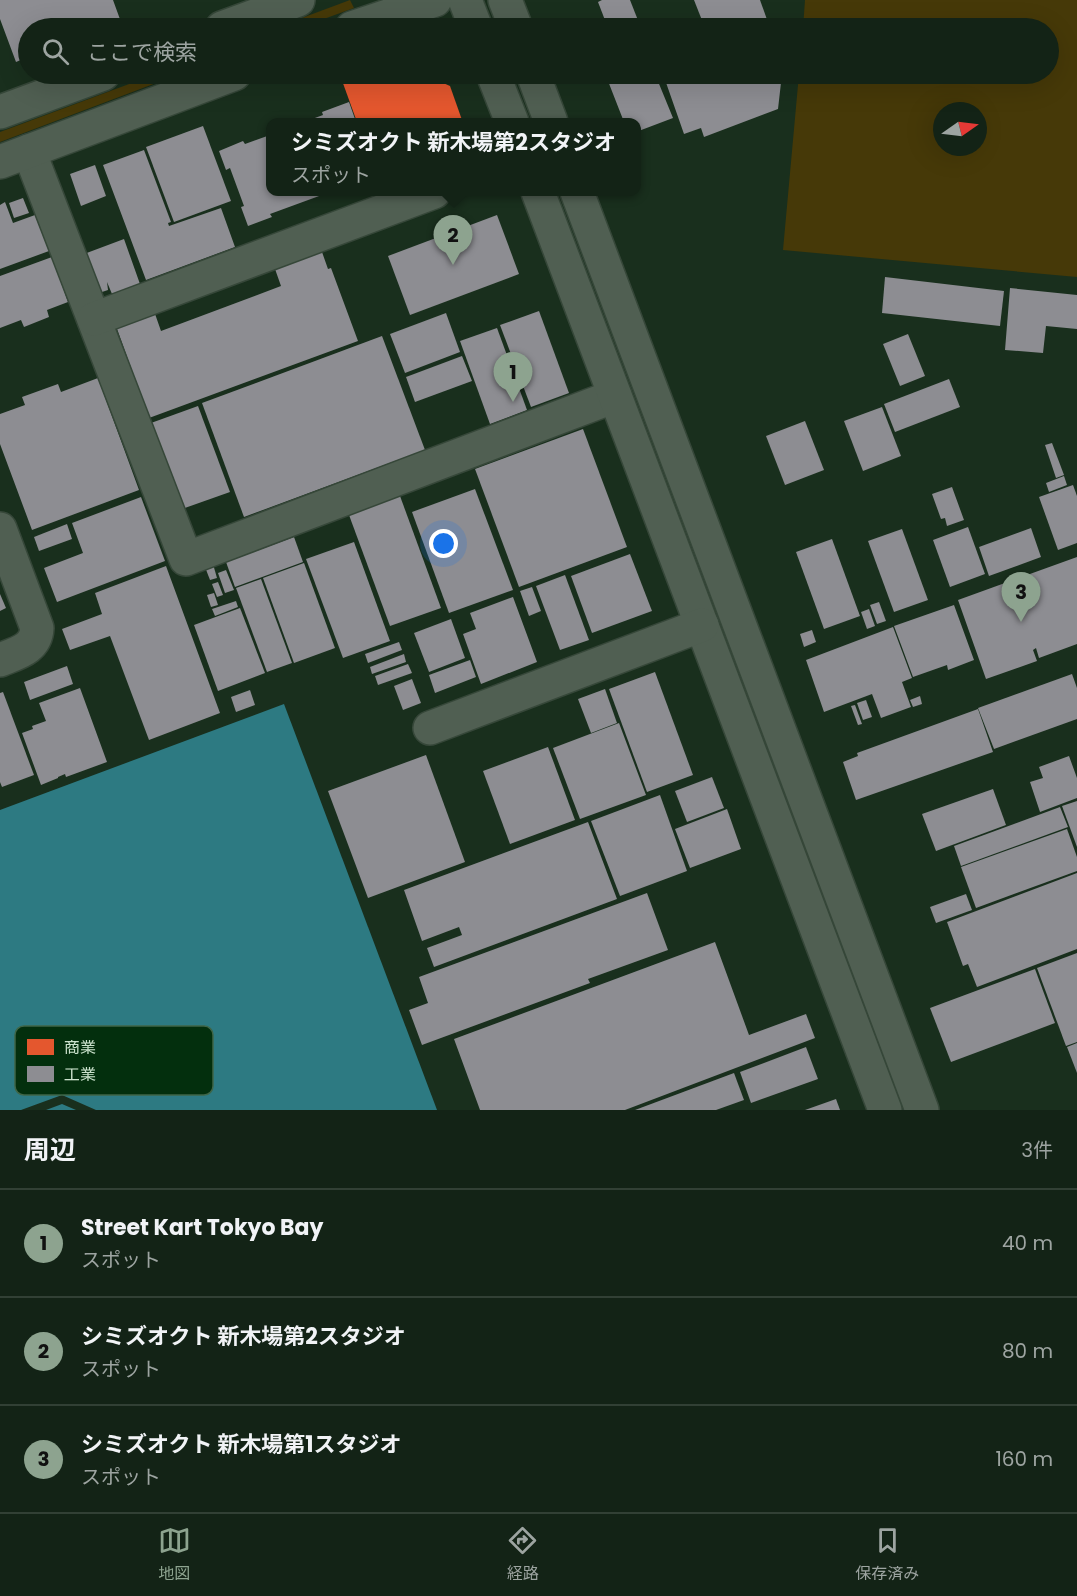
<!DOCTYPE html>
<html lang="ja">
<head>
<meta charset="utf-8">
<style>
  :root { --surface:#132316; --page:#202f23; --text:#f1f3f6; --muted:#9da4a1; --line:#324035; --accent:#8da38f }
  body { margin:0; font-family:Poppins,"Noto Sans JP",sans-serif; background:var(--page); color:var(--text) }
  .compass { position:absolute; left:933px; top:102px; width:54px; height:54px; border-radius:50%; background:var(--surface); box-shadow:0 6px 24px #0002; rotate:76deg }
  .you { position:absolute; left:444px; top:544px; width:21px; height:21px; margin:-15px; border:4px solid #fff; border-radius:50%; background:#1a73e8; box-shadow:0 0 0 9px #1a73e833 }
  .badge { display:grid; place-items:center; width:39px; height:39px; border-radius:50%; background:var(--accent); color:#111; font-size:20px; font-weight:700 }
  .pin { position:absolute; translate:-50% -50px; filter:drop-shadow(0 2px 3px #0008) }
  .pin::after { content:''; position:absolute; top:32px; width:21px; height:18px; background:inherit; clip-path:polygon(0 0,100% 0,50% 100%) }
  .popup { position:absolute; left:266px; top:118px; width:375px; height:78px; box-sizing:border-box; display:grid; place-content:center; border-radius:12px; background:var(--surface); filter:drop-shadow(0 2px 4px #0005); font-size:20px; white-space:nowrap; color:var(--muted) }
  .popup b { font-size:22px; color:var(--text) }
  .popup::after { content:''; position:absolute; left:50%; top:100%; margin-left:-12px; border:12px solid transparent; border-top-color:var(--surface) }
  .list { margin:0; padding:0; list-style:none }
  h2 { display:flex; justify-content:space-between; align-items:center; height:78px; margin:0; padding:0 24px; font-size:26px }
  h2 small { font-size:20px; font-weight:400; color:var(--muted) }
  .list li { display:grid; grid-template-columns:39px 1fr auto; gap:18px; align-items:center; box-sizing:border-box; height:108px; padding:0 24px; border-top:2px solid var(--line) }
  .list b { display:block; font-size:22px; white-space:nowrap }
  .list p { margin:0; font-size:20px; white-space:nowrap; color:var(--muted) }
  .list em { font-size:20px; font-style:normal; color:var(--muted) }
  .icon { flex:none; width:33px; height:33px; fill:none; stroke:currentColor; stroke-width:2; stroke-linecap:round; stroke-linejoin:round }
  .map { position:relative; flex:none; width:1077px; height:1110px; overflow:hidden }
  .search { position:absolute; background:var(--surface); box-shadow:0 6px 24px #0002; left:18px; right:18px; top:18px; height:66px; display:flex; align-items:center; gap:15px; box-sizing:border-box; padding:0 21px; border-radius:33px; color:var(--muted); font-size:22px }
  .sheet { height:402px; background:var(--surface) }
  nav { display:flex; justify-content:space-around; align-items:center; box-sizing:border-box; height:84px; border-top:2px solid var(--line); background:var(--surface); font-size:16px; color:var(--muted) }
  nav a { display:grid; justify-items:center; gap:3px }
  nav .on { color:var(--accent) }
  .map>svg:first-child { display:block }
</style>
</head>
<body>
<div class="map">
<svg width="1077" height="1110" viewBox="0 0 1077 1110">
  <rect width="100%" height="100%" fill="#192f1d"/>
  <g fill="#463908" fill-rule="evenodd">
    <polygon points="350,0 354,8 299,28 275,28"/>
    <path d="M805,0H1077V277L783,250L799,74H1048V28H803ZM942,111H978V147H942Z"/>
    <polygon points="156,74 180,74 0,142 0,132"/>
  </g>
  <polygon fill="#2d7a82" points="284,704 437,1110 0,1110 0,810"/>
  <polygon fill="#192f1d" points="62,1095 96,1110 76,1110 62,1104 46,1110 21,1110"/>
  <polygon fill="#e4572e" points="345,74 423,74 450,86 462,120 456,122 357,122 340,75"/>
  <g fill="#8d8d92">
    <polygon points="0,0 113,0 121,22 105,28 28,28 28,57 16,62 0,19"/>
    <polygon points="602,0 630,0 641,28 608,28 598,2"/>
    <polygon points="694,0 760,0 770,28 705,28"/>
    <polygon points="788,22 790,28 771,28"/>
    <polygon points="627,74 655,74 673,118 636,132 636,122 624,122 608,81"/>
    <polygon points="663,74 782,74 778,109 704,137 701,128 684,134"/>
    <polygon points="349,102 355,119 352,121 352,122 304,122 323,115 322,112"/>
    <polygon points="203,126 231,201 174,222 146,147"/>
    <polygon points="270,135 270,192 330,192 270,214 272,217 248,226 241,207 244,206 230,168 226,170 219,151 243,141 245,144"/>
    <polygon points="144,150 171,222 168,223 169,226 221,208 235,247 146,280 103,165"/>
    <polygon points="95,165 106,196 81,206 70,174"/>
    <polygon points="23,198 29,213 14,218 9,203"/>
    <polygon points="5,202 13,223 35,215 49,251 0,269 0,205"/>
    <polygon points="497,215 519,274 410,315 388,256"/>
    <polygon points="124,239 140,284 112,294 107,282 108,290 99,293 84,254"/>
    <polygon points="322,252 328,269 331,268 358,341 149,418 116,326 154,311 161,331 281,286 275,269"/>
    <polygon points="52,257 68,302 47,310 49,317 24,327 21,320 0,328 0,276"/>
    <polygon points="885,277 1004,291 1000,326 882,313"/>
    <polygon points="1010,288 1077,295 1077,329 1046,326 1043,353 1005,350"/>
    <polygon points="539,311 569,393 531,407 500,325"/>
    <polygon points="446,313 460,352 405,373 390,334"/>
    <polygon points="497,328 527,410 490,424 460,341"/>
    <polygon points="908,334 925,376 900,386 883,344"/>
    <polygon points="382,336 425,450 244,517 202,403"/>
    <polygon points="462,356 472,381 415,402 406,377"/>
    <polygon points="98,378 139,490 32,530 0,444 0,414 25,405 22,397 58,384 61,392"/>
    <polygon points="949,379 960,407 895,432 884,404"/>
    <polygon points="198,406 230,492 182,509 151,423"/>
    <polygon points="882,407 901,456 863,471 844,421"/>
    <polygon points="805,421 824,470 785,485 766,436"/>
    <polygon points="583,429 627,547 519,587 475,469"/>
    <polygon points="1052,443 1064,475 1056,478 1045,445"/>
    <polygon points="1064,476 1067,485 1049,492 1046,483"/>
    <polygon points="1073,485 1077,496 1077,543 1058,550 1039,497"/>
    <polygon points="952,487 964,520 947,526 945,518 941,519 932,494"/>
    <polygon points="475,489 513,590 449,613 412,512"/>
    <polygon points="400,496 441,608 390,626 349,515"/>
    <polygon points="141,497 165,561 57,602 44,568 83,553 72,523"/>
    <polygon points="67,524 72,539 39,551 34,537"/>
    <polygon points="968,527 985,574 950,587 933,540"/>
    <polygon points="1031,528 1041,557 989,576 979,547"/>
    <polygon points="902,529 928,600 894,612 868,541"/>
    <polygon points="294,537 303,562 235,587 226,562"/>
    <polygon points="832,539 860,616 824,629 796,552"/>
    <polygon points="354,542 390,641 343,658 306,559"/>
    <polygon points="630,554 652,611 592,633 571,576"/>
    <polygon points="1077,557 1077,644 1039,658 1036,648 1033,650 1037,661 986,679 958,600"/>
    <polygon points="304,563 335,648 294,663 263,578"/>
    <polygon points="213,564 217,578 210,580 205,567"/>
    <polygon points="166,566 220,713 149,740 110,636 70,650 62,629 102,614 95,593"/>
    <polygon points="226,570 234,590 225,593 218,573"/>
    <polygon points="565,575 589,640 560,650 536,586"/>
    <polygon points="261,579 292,663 267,672 236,588"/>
    <polygon points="218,582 223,595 217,597 212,584"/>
    <polygon points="532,587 541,611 529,616 520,591"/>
    <polygon points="214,593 218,605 211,607 207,595"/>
    <polygon points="0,594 6,608 0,611"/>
    <polygon points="513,597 537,662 481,684 463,634 476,629 470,613"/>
    <polygon points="236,601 238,607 215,616 212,609"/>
    <polygon points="879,602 886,621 877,624 870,605"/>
    <polygon points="954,605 974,660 948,670 947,665 913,677 894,626"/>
    <polygon points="240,608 265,673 218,691 194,625"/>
    <polygon points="869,609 875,626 867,629 861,612"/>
    <polygon points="451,619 465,658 429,672 414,633"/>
    <polygon points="893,627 912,678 902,682 911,707 881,718 872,694 824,712 806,660"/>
    <polygon points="812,630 816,642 804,647 800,634"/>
    <polygon points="399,642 402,650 368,663 365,654"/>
    <polygon points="404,654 406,662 372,674 370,667"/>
    <polygon points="470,660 476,677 435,693 429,675"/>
    <polygon points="408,664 412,673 378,685 375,676"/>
    <polygon points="67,666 73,684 30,700 24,682"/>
    <polygon points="655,672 693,775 647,792 609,689"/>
    <polygon points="1072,674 1077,688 1077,719 994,749 978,708"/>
    <polygon points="412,679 421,703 403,710 394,686"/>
    <polygon points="80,688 107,762 66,777 65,774 58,777 58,778 41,785 22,733 33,729 32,726 46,721 39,703"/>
    <polygon points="605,689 617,723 591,733 578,699"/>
    <polygon points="250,690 255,705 236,712 231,697"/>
    <polygon points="3,692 34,775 2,787 0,782 0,693"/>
    <polygon points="920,696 922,704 913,707 910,700"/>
    <polygon points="866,700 872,717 863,720 857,703"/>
    <polygon points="855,705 862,724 858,725 851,706"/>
    <polygon points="978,709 993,752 856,800 843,762 858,756 857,753"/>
    <polygon points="619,723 646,795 580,819 553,748"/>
    <polygon points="548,747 575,820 510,844 483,771"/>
    <polygon points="426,755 465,862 368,898 328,791"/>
    <polygon points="1069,756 1077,778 1077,798 1040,812 1030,782 1043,778 1039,767"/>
    <polygon points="712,777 724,808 687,822 675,791"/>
    <polygon points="993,789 1006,825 936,851 922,814"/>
    <polygon points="660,795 687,871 620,896 591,821"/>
    <polygon points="1077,801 1077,847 1062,806"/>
    <polygon points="1060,807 1068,827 961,866 954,846"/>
    <polygon points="727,809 741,849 690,868 675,829"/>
    <polygon points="588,822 617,899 434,967 427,948 462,935 459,927 422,941 404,890"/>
    <polygon points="1067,829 1077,857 1077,871 976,908 961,867"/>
    <polygon points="1077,873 1077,949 977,987 968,964 963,966 947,922"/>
    <polygon points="647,893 668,950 588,979 590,983 422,1045 409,1010 428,1003 419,977"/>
    <polygon points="966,894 972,910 936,923 930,907"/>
    <polygon points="715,942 749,1035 806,1014 815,1038 625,1110 480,1110 454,1039"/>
    <polygon points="1077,953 1077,1042 1066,1046 1037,968"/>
    <polygon points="1035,969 1055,1023 951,1062 930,1008"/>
    <polygon points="1077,1043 1077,1073 1067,1047"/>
    <polygon points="806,1047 818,1079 751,1103 740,1072"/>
    <polygon points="734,1073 744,1100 716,1110 635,1110"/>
    <polygon points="836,1099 840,1110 805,1110"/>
  </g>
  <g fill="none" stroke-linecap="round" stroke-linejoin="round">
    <defs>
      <g id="minor">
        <polyline points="465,0 476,28"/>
        <polyline points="505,0 516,28"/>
        <polyline points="222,28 298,0"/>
        <polyline points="352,28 435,0"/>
        <polyline points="493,74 512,122"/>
        <polyline points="533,74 551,122"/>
        <polyline points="0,112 103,74"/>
        <polyline points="29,151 186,559 615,396"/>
        <polyline points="0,162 234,74"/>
        <polyline points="538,192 885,1110"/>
        <polyline points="577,192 922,1110"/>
        <polyline points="94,319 434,192"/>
        <path d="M0,529L37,628C36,649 17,653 0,660"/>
        <polyline points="430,728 702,625"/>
      </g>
    </defs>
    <use href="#minor" stroke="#364739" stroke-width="36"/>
    <use href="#minor" stroke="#505f52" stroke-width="33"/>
  </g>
  <rect x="15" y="1026" width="198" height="69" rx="9" fill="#032f0d" stroke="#3f6547" stroke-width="1.5"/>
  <rect x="27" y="1039" width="27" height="16" fill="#e4572e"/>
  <rect x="27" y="1066" width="27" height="16" fill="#8d8d92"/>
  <g font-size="16" fill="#cbe2cd">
    <text x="64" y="1053">商業</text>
    <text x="64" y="1080">工業</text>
  </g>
</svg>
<svg class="compass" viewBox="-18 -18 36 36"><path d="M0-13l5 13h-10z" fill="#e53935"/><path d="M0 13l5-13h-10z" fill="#9da4a1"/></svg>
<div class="you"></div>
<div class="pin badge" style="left:513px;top:402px">1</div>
<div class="pin badge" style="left:453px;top:265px">2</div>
<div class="popup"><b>シミズオクト 新木場第2スタジオ</b>スポット</div>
<div class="pin badge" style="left:1021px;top:622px">3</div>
<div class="search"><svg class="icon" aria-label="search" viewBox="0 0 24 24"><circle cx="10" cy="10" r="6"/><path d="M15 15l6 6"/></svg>ここで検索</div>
</div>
<section class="sheet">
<h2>周辺<small>3件</small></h2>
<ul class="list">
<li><span class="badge">1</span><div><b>Street Kart Tokyo Bay</b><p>スポット</p></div><em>40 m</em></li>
<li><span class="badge">2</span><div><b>シミズオクト 新木場第2スタジオ</b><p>スポット</p></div><em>80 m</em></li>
<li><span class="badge">3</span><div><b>シミズオクト 新木場第1スタジオ</b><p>スポット</p></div><em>160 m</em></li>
</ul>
</section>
<nav>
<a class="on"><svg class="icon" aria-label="map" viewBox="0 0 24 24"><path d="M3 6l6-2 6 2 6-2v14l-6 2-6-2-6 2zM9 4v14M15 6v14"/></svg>地図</a>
<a><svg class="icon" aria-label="directions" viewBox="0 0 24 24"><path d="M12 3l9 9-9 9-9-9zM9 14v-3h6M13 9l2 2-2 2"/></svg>経路</a>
<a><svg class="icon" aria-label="saved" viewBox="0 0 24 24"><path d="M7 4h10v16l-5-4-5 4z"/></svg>保存済み</a>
</nav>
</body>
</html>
